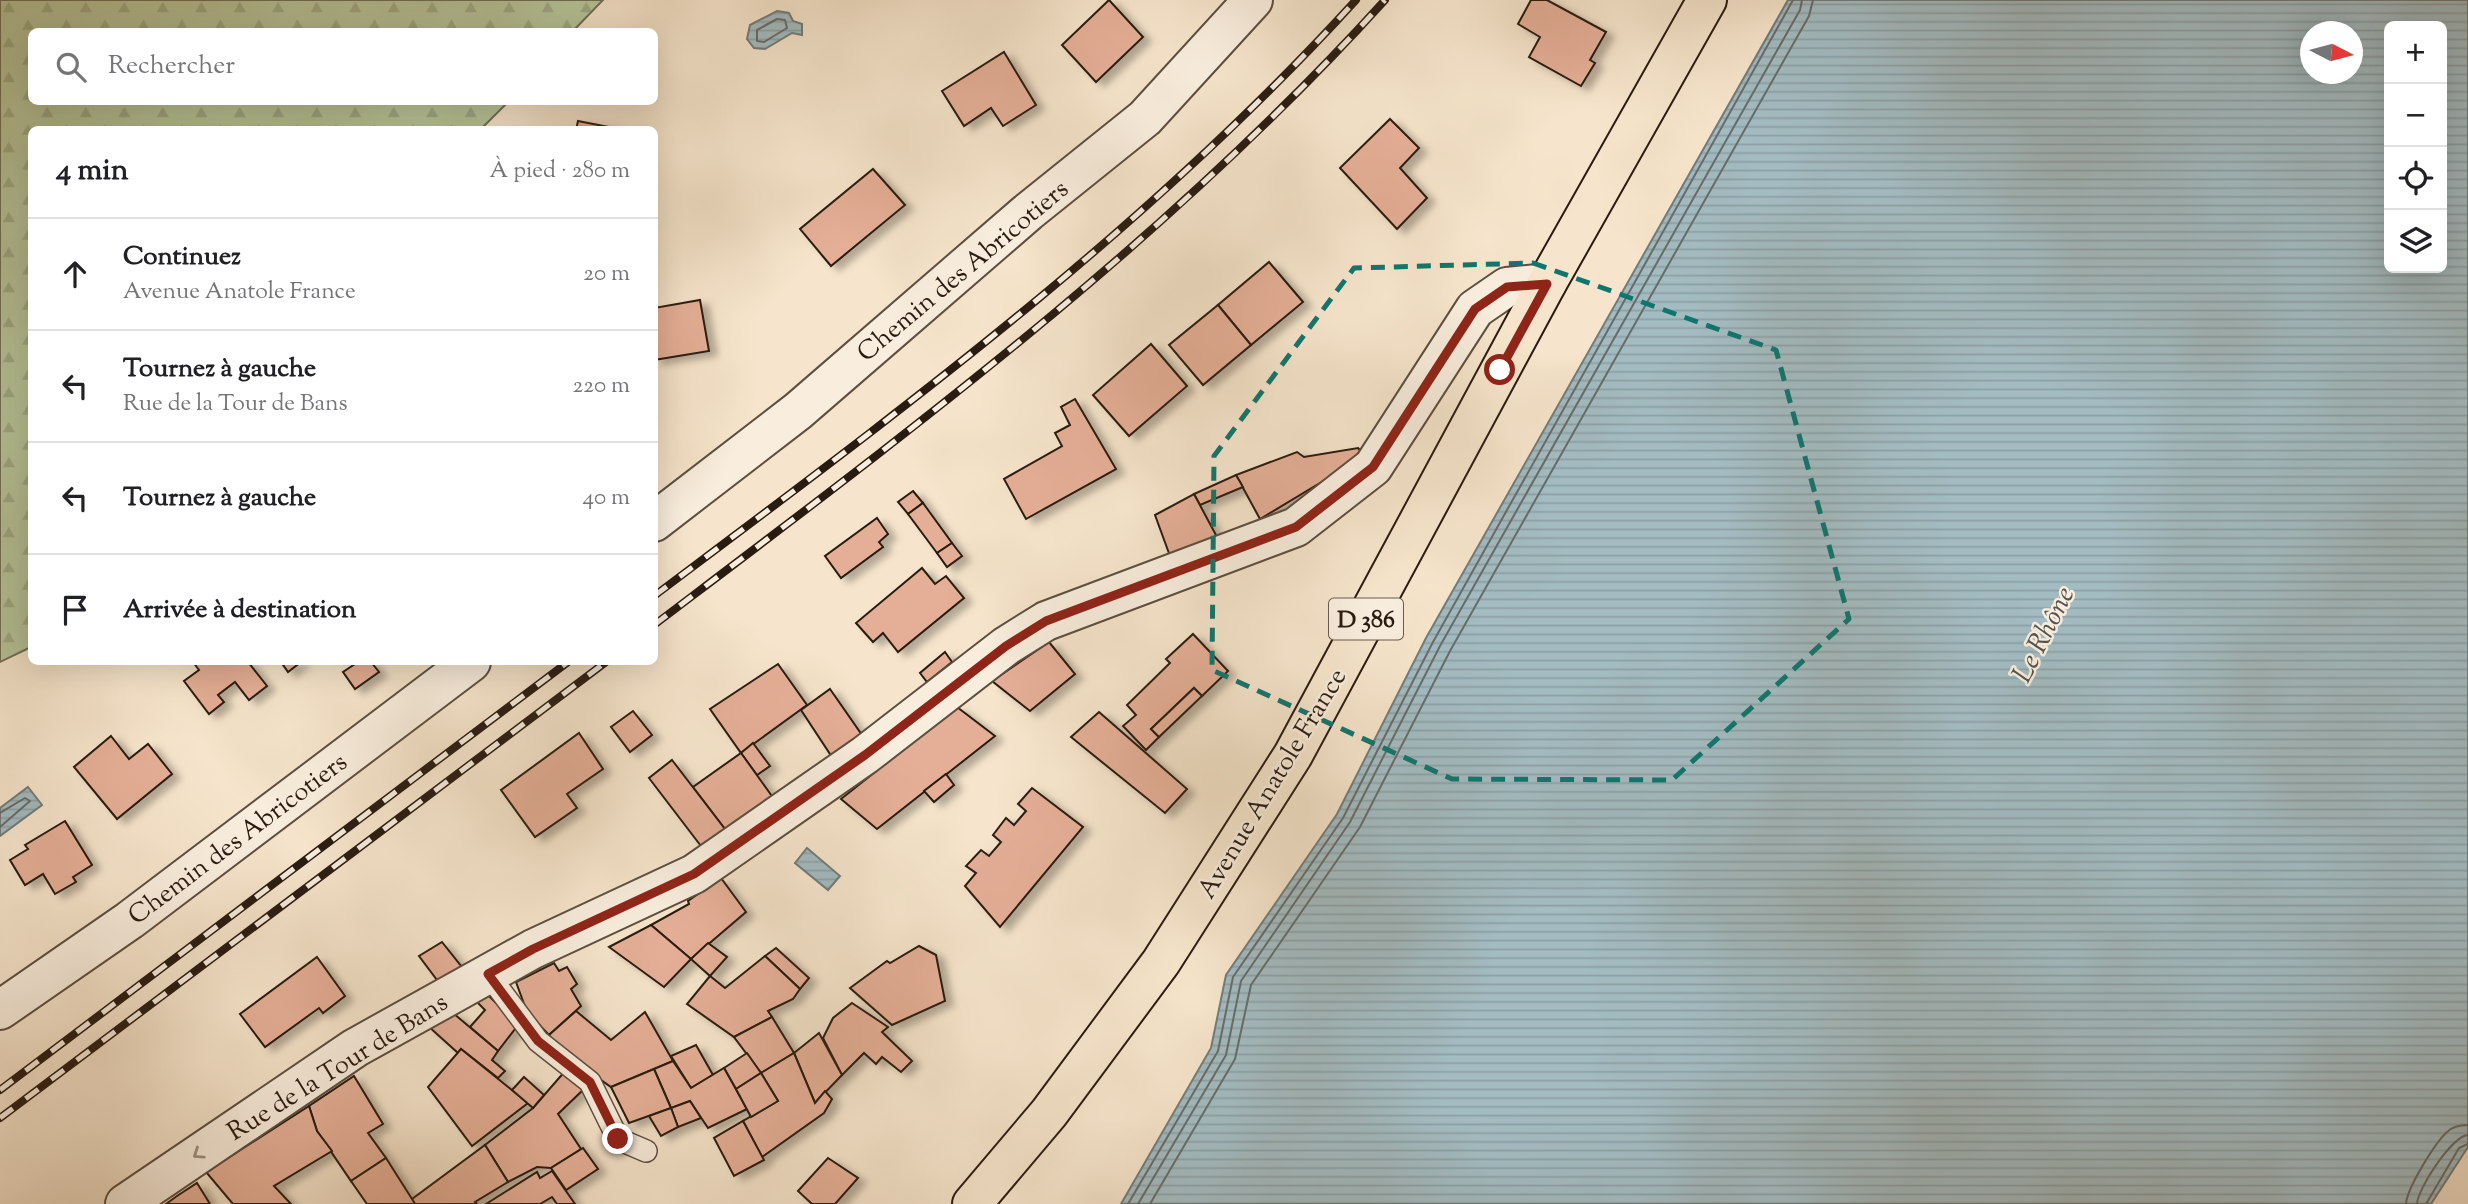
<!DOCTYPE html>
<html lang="fr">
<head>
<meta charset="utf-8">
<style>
  :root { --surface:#fff; --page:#f6f6f6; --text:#202124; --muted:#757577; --line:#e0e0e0 }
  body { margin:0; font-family:"Sorts Mill Goudy",serif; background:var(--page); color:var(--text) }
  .controls { position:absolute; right:21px; top:21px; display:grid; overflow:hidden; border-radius:10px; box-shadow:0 7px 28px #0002 }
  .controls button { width:63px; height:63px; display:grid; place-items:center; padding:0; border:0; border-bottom:2px solid var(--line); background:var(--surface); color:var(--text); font:35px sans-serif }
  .compass { position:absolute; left:2300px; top:21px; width:63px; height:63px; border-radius:50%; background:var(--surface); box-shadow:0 7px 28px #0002; rotate:96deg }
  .stop { position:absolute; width:21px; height:21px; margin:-16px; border:5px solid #8f2418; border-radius:50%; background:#fff }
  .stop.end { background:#8f2418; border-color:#fff; box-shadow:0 2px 7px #0008 }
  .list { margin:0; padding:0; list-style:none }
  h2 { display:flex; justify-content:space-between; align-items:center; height:91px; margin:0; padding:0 28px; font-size:30px }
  h2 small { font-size:23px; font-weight:400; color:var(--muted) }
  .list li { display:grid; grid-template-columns:46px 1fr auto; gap:21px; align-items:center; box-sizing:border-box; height:112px; padding:0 28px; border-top:2px solid var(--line) }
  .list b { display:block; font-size:26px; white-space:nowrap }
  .list p { margin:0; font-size:23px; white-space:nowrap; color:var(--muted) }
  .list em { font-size:23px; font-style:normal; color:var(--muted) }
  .icon { flex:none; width:38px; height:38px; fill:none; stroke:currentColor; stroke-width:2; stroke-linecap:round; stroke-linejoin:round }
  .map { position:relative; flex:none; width:2468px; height:1204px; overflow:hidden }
  .search { position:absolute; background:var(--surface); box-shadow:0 7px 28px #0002; left:28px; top:28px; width:630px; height:77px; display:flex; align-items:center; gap:18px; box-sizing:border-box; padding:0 24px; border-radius:10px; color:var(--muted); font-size:26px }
  .panel { position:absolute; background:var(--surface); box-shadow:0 7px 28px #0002; left:28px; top:126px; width:630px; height:539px; border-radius:10px }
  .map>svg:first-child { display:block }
</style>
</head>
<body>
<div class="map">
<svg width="2468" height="1204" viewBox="0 0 2468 1204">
  <defs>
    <pattern id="forest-firs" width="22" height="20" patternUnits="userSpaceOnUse" patternTransform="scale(1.75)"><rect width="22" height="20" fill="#b7c69c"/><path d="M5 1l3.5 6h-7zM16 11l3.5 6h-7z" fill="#9eaa85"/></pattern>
    <pattern id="water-rules" width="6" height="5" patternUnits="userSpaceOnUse" patternTransform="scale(1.75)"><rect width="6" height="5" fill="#a3bcc2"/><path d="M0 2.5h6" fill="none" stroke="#8ca1a6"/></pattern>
    <filter id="shadow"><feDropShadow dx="8" dy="4.5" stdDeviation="3.5" flood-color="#0004"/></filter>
  </defs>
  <rect width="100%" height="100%" fill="#f6e5cc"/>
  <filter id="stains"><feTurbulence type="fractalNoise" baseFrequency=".00286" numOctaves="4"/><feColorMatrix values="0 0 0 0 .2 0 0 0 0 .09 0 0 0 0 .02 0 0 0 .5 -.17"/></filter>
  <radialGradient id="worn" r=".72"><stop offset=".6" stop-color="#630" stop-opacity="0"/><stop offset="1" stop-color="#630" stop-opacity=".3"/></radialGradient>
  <polygon fill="url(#forest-firs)" stroke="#707056" stroke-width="2" points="0,0 603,0 573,31 32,32 32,102 508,102 481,129 32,130 31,647 0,662"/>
  <g fill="url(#water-rules)" stroke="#737c7b" stroke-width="2" fill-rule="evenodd">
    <path d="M1788,0H2468V1147L2431,1204H1121L1211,1048L1226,975L1337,814L1426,638ZM2389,26H2442V268H2389ZM2310,32H2352V74H2310Z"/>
    <polygon points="777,11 789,13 793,21 802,24 802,35 792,33 765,49 754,48 747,39 750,25"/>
    <polygon points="28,787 42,805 0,836 0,808"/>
    <polygon points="807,848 840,876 828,890 795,863"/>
  </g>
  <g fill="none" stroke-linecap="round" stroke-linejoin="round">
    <g stroke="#666c6a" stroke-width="2">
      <polygon points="777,19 785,20 787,28 764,42 757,41 757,30"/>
      <polyline points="0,813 25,798 30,801 0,827"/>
      <polyline points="1128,1204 1218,1051 1233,977 1343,818 1433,642 1793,0"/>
      <polyline points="1138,1204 1226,1055 1241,981 1350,822 1440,646 1800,10 1802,0"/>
      <polyline points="1150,1204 1235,1059 1251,985 1360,827 1450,651 1809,16 1813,0"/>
      <path d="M2406,1204C2407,1188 2435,1143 2447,1132C2453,1126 2460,1125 2468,1125"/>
      <path d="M2417,1204C2418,1188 2452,1136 2468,1135"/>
      <polyline points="2426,1204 2459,1148 2468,1144"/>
    </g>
  </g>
  <g fill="#e5af97" stroke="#2a1b11" stroke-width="2" filter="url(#shadow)">
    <polygon points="1109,0 1143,37 1096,82 1062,45"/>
    <polygon points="1531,0 1547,0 1606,32 1590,60 1595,63 1581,86 1529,57 1540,37 1518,24"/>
    <polygon points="1004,52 1036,105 1003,126 991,108 964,126 942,91"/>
    <polygon points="1390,119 1419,148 1400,168 1427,198 1397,229 1340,168"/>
    <polygon points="578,121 624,130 576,130"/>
    <polygon points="873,169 905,205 831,266 800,229"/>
    <polygon points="1269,262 1303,302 1251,345 1218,305"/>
    <polygon points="700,300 709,351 654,360 654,308"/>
    <polygon points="1218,305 1251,345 1203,385 1169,345"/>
    <polygon points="1151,344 1187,386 1129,436 1093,395"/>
    <polygon points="1075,399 1116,469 1026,519 1004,479 1062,446 1055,433 1070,425 1061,407"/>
    <polygon points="1358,448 1365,456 1260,519 1236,475 1297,452 1304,457"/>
    <polygon points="1236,475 1243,487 1200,505 1194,494"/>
    <polygon points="913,491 923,503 908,514 898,502"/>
    <polygon points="1194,494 1217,537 1170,556 1155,515"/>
    <polygon points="923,503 952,543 937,553 908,514"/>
    <polygon points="877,518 888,534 879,542 883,547 841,578 825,556"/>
    <polygon points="952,543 962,556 947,567 937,553"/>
    <polygon points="922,568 935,584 946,576 964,598 898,652 883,633 873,642 856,623"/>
    <polygon points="1193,634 1228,671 1202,696 1194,688 1151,729 1159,737 1146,750 1123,726 1136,715 1127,705 1170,663 1166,659"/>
    <polygon points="1049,642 1075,674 1030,711 992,681"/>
    <polygon points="945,652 952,662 927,682 920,673"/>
    <polygon points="193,662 248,662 267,686 249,700 235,682 218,695 224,702 209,714 184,681 199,670"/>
    <polygon points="281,662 301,662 288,672"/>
    <polygon points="358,662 371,662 379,672 355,689 343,672"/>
    <polygon points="778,664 807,705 741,753 710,709"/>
    <polygon points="1194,688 1202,696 1159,737 1151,729"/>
    <polygon points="830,689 862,735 832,757 801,710"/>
    <polygon points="957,707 995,736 877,829 841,799"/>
    <polygon points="633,711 652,735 630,752 611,727"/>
    <polygon points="1099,712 1187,789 1165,813 1071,737"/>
    <polygon points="579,733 603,769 567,794 577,808 535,837 501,790"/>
    <polygon points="111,736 129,759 148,744 172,774 117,819 74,767"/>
    <polygon points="753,743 770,766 757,775 741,753"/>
    <polygon points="741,753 774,799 728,833 693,787"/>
    <polygon points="672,760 728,833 704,850 649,778"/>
    <polygon points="946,774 954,785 934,802 924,791"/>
    <polygon points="1032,788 1083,827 1000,927 965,886 976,873 966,866 981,850 989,856 1001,842 993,835 1006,818 1014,825 1026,811 1018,804"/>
    <polygon points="65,821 92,865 73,877 76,882 55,894 43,874 25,885 10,860 28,849 25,845"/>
    <polygon points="721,878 746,912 691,959 651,925 689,904 688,901"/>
    <polygon points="651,925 691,959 664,987 609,947"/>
    <polygon points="442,942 465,971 440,984 419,956"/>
    <polygon points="708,943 727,957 710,976 691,959"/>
    <polygon points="919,946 936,955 945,1001 892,1025 850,988 887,961 890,963"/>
    <polygon points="776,948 809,978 800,989 765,956"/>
    <polygon points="765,956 800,989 793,999 768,1011 772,1017 734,1037 687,1004 710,976 725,988"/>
    <polygon points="317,957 345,996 323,1013 319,1008 265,1047 240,1014"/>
    <polygon points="554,963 559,971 567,967 577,984 571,989 581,1006 549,1035 527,1012 516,982"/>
    <polygon points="488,995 518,1025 498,1051 470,1027 485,1010 475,1000"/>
    <polygon points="852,1003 888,1027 882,1032 912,1061 901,1072 882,1057 876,1064 864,1053 842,1075 823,1038 833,1018"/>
    <polygon points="576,1011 611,1040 645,1012 673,1061 611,1087 563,1053 549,1035"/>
    <polygon points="453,1013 498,1051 492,1060 505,1071 498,1078 461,1049 458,1053 428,1026"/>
    <polygon points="772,1017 794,1053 761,1073 734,1037"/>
    <polygon points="819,1033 842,1075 815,1103 794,1053"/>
    <polygon points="696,1045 713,1075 691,1088 671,1056"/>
    <polygon points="461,1049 528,1103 472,1146 428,1087"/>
    <polygon points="747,1053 761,1073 736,1089 724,1068"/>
    <polygon points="794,1053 815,1103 825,1091 832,1099 824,1113 762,1157 743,1121 778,1101 761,1073"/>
    <polygon points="673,1061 691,1088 724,1068 747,1109 708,1128 690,1101 671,1108 654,1069"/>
    <polygon points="654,1069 671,1108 629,1123 611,1087"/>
    <polygon points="566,1070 586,1087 558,1114 581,1149 551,1168 537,1167 508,1182 485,1145 533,1108"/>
    <polygon points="761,1073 778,1101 751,1117 736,1089"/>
    <polygon points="354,1076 383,1124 368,1133 386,1158 351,1181 317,1131 309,1106"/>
    <polygon points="524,1077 544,1095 533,1108 512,1090"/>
    <polygon points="690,1101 701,1118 678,1127 671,1108"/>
    <polygon points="309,1106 317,1131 332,1151 274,1186 291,1204 233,1204 206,1172"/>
    <polygon points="671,1108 678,1127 661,1136 649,1116"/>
    <polygon points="743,1121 764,1160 734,1176 714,1138"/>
    <polygon points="485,1145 508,1182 475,1202 477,1204 415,1204 412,1199"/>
    <polygon points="583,1148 598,1169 566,1190 551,1168"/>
    <polygon points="386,1158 412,1199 415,1204 367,1204 351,1181"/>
    <polygon points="828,1158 858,1178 835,1204 812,1204 798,1191"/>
    <polygon points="552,1171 575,1204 557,1204 552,1197 540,1204 486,1204 537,1172 540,1178"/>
    <polygon points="197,1183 210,1204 166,1204 177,1196"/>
  </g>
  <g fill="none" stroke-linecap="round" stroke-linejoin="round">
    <defs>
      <polyline id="service" points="488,974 538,1041 590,1082 618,1139 646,1151"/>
      <g id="minor">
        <polyline points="654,522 798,411 1028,212 1145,118 1253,0"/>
        <polyline points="0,1010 130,920 471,662"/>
        <polyline points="125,1204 355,1048 533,949 694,874 865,755 1006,646 1046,621 1296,527 1373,467 1475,309 1507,287 1547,283"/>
      </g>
      <polyline id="primary" points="972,1204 1049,1113 1161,962 1293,755 1547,283 1707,0"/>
    </defs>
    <use href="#service" stroke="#5d4e40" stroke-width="24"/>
    <use href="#minor" stroke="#5d4e40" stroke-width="42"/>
    <use href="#primary" stroke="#2a1b11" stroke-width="42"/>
    <use href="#service" stroke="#f9eede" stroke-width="21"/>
    <use href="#minor" stroke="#f9eede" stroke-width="38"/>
    <use href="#primary" stroke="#f6e5cc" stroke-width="38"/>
    <defs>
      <g id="rail">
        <path d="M654,596C900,411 1148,229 1356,0"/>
        <path d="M654,625C910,431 1169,239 1385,0"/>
        <polyline points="0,1090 568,662"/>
        <polyline points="0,1118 606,662"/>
      </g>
    </defs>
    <use href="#rail" stroke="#2a1b11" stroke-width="8"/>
    <use href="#rail" stroke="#f9eede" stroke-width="5" stroke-dasharray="16" stroke-linecap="butt"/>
  </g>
  <defs><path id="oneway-chevron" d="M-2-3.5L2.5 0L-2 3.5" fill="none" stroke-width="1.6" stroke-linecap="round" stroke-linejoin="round" transform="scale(1.75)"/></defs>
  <use stroke="#9c8f82" href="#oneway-chevron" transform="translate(198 1154) rotate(146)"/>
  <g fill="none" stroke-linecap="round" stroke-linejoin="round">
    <polyline stroke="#8f2418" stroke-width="9" points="618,1139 590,1082 538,1041 488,974 533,949 694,874 865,755 1006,646 1046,621 1296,527 1373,467 1475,309 1507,287 1547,284 1500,370"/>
  </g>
  <path fill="none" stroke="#0f766e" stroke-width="5" stroke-dasharray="14 9" stroke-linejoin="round" d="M1533,263L1776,350L1849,619L1672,780L1452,779L1212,670L1214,456L1354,268Z"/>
  <g text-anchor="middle" stroke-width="5" stroke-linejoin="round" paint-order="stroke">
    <rect fill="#f9eede" stroke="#685a4e" stroke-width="2" x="1329" y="598.5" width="74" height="41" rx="5"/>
    <g font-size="24" font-weight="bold" fill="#2a1b11">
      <text x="1366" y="627">D 386</text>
    </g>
    <g font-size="26" fill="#2a1b11" stroke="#f9eede">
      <text transform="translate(962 270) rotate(-40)" y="9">Chemin des Abricotiers</text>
      <text transform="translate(1271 783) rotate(-59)" y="9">Avenue Anatole France</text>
      <text transform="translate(237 838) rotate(-37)" y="9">Chemin des Abricotiers</text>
      <text transform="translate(337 1066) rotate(-32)" y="9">Rue de la Tour de Bans</text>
    </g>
    <g font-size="28" font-style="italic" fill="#54534f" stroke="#f9eede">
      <text transform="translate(2042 634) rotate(-63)" y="10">Le Rhône</text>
    </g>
  </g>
  <rect width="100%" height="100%" filter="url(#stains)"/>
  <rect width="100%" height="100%" fill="url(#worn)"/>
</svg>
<div class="controls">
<button>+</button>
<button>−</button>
<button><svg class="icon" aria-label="locate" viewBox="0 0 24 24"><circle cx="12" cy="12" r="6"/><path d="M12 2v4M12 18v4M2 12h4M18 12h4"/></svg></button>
<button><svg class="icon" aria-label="layers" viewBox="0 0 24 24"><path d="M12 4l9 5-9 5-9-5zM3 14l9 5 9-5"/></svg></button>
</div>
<svg class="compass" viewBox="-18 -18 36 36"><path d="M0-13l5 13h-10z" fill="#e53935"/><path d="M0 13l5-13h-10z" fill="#757577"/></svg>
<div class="stop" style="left:1500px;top:370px"></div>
<div class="stop end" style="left:618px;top:1139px"></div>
<div class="search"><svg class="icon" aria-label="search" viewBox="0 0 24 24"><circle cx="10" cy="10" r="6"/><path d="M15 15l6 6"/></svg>Rechercher</div>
<section class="panel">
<h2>4 min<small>À pied · 280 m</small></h2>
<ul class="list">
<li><svg class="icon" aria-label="ahead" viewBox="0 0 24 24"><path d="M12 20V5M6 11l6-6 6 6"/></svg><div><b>Continuez</b><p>Avenue Anatole France</p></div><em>20 m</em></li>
<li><svg class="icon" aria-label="left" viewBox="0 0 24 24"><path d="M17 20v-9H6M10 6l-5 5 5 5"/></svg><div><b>Tournez à gauche</b><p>Rue de la Tour de Bans</p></div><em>220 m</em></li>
<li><svg class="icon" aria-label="left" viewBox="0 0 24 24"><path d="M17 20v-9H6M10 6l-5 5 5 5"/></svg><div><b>Tournez à gauche</b></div><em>40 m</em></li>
<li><svg class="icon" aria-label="arrive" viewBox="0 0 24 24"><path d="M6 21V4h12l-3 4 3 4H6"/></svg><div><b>Arrivée à destination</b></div></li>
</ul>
</section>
</div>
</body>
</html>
